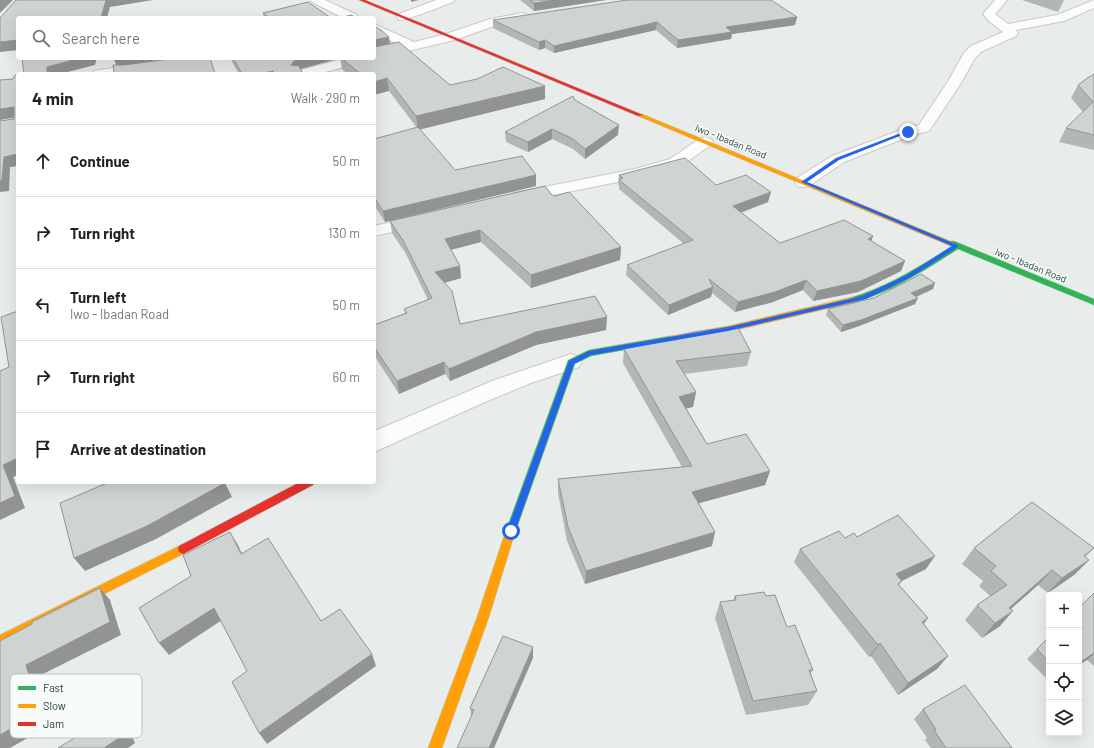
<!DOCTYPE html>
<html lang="en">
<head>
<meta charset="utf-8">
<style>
  :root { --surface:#fff; --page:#f2f2f2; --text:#222; --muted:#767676; --line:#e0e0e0 }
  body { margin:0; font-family:Barlow,sans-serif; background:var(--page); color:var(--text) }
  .controls { position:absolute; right:12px; bottom:12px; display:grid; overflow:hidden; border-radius:4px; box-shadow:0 4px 16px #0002 }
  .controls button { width:36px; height:36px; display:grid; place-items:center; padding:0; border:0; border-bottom:1px solid var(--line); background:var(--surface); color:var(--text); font:20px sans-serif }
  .stop { position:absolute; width:12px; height:12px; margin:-9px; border:3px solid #2563eb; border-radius:50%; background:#fff }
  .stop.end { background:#2563eb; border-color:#fff; box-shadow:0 1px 4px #0008 }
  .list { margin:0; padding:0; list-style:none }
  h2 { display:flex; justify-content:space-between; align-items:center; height:52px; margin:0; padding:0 16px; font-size:17px }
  h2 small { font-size:13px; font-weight:400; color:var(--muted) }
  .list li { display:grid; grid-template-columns:26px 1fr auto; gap:12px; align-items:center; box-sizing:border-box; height:72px; padding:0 16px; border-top:1px solid var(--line) }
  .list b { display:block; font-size:15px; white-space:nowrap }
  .list p { margin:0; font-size:13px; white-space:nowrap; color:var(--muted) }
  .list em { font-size:13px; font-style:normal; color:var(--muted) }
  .icon { flex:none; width:22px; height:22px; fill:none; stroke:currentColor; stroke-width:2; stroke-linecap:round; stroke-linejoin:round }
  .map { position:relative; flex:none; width:1094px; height:748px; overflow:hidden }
  .search { position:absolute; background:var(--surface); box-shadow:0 4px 16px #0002; left:16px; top:16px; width:360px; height:44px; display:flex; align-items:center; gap:10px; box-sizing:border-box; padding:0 14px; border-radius:4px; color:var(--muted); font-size:15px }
  .panel { position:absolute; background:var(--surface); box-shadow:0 4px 16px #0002; left:16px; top:72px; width:360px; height:412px; border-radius:4px }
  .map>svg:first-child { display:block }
</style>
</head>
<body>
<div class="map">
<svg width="1094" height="748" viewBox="0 0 1094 748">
  <rect width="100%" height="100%" fill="#e8edeb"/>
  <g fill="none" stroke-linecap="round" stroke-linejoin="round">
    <defs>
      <g id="street">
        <polygon points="310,0 325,0 357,15 359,18 343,18 312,2"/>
        <path d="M436,0H455L453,2C442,6 406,21 399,20L397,17L399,14Z"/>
        <polygon points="995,0 1007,0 995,14 1008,24 1057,15 1094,0 1094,8 1064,21 1016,30 1018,33 1016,36 981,52 975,58 961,83 929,131 913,135 844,162 809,186 803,187 797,186 795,182 797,178 832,156 903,129 919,125 947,83 964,53 971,46 1003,32 990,22 983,14"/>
        <polygon points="522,13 526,14 528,17 526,20 497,25 455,40 374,59 370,58 374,58 374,51 400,45 374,33 374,24 414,42 446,34 490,19"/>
        <polygon points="346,58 368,58 366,61 318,74 295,74 297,71"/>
        <polygon points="143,64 148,65 150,68 148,71 129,74 92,74 94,71 99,70"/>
        <polygon points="705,137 711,139 713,142 711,145 682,165 637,178 519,202 513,201 510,197 513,193 519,192 635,169 670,159 699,139"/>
        <polygon points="420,216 426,217 429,221 426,225 374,236 374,226"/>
        <polygon points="571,354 579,357 582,362 579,367 531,383 485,402 374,452 374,431 377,430 492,381"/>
      </g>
      <g id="fast">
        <path d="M948,241H954L1094,299V305L958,249C925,270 892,292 853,303L849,300L850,298C887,287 919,267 952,246L948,245Z"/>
        <polygon points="671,336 675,339 674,341 591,356 575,364 514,536 513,539 509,541 505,539 504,536 568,360 589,350"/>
      </g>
      <g id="slow">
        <polygon points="638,114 642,114 955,243 951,245 948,245 638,116"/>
        <polygon points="853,297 856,298 857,300 856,302 728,332 671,342 667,339 671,336 728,326"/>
        <polygon points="509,531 513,533 514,536 489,617 442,748 428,748 477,617 505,533"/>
        <polygon points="183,544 187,546 188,549 187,552 0,647 0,635"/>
      </g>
      <g id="jam">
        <polygon points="359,0 365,0 643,115 638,116"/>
        <polygon points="300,482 314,482 313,485 187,552 183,554 179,552 178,549 179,546"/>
      </g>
    </defs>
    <use href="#street" stroke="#c5cac8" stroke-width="2"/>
    <use href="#fast" stroke="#c3cbc8" stroke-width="1"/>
    <use href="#slow" stroke="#c3cbc8" stroke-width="1"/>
    <use href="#jam" stroke="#c3cbc8" stroke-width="1"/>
    <use href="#street" fill="#fcfcfc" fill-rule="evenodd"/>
    <use href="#fast" fill="#30b455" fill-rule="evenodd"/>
    <use href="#slow" fill="#ff9f0a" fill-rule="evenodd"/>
    <use href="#jam" fill="#e5322d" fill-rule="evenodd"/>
  </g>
  <g fill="#b2b6b5">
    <polygon points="520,0 606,0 534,11"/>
    <polygon points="1022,0 1064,0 1058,12"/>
    <polygon points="263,13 331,18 264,18"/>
    <polygon points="797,17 795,25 732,34 731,39 677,48 656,30 554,53 545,48 539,50 493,28 493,20"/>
    <polygon points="389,37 390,44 450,85 545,99 419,129 455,170 536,186 385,222 374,205 374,139 417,128 389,91 374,74 347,74 342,69 340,58 300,69 303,74 239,74 230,58 374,58"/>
    <polygon points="1094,74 1094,150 1059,142 1066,128 1083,112 1071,98 1078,85"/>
    <polygon points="575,100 618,135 585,159 573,149 552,139 528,152 506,142 505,132"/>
    <polygon points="619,175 716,185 768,202 741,213 780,243 873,236 871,241 905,261 901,271 858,292 813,301 803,290 773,302 735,312 712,293 711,297 668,315 626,275 627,265 684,244 619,189 619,185 618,184"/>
    <polygon points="552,195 621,247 620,260 531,288 481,242 451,250 460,266 461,278 444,283 460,324 607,317 606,330 536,345 450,381 445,374 399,394 374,355 374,325 405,313 404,309 428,300 406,254 392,233 390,221"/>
    <polygon points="933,289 916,297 915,304 859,326 841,332 826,315 828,309"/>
    <polygon points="624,349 751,352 747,366 684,374 696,392 693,407 686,408 707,444 770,471 765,485 699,503 712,546 585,584 567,541 558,493 558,479 682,467 623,363"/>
    <polygon points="857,537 926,569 902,581 899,585 928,618 924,624 948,656 937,669 898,695 871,656 869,657 794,562 800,549 845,538"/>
    <polygon points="974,548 1094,548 1085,557 1089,560 1074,575 1048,593 1038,585 1011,609 1000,626 982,638 965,620 977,605 990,596 979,586 983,581 962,564"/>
    <polygon points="1094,593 1094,666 1087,660"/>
    <polygon points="735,596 766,596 787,627 813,670 810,674 817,691 808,705 746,715 715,618 720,602 733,600"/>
    <polygon points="1049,637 1049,681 1027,659"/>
    <polygon points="533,647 533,658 471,716 470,708"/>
    <polygon points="923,709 1012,748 931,748 925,740 927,738 914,719"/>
  </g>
  <g fill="#919493">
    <polygon points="0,0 13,0 0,13"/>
    <polygon points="106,0 153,0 110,7 107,18 101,18"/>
    <polygon points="411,0 419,0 411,2"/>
    <polygon points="556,0 606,0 534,11 534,3"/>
    <polygon points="797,17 795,25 732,34 731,39 677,48 678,40 726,27"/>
    <polygon points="657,22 656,30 554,53 554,46"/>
    <polygon points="389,37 390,46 374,49 374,40"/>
    <polygon points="18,40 18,50 0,52 0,42"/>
    <polygon points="545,40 545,48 539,50 539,42"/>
    <polygon points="81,58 97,58 95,65 60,74 47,74 47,67"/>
    <polygon points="113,58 172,58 117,66"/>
    <polygon points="304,58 340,58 297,70 291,65 294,61"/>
    <polygon points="273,71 274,74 260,74"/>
    <polygon points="387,78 389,91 374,95 374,82"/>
    <polygon points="545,86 545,99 418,130 416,116"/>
    <polygon points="14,107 18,117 0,120 0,109"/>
    <polygon points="619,125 618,135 585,159 585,149"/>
    <polygon points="552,129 552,139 528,152 528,142"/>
    <polygon points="18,154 18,166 10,167 9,191 0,192 0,181 4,157"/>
    <polygon points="536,175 536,186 385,222 383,211"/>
    <polygon points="771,192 768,202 731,216 733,206"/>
    <polygon points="480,230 481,242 446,251 445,239"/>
    <polygon points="873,236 869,247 868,239"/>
    <polygon points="621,247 620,260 531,288 531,275"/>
    <polygon points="905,261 901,271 858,292 813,301 817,291"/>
    <polygon points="460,266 461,278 437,285 435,272"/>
    <polygon points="806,280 803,290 773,302 735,312 738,302"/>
    <polygon points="935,283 933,289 909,300 911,293"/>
    <polygon points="713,287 711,297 668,315 669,305"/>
    <polygon points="918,298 915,304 859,326 841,332 843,325"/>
    <polygon points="607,317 606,330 536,345 450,381 449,369 536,332"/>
    <polygon points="444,362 445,374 399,394 397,381"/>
    <polygon points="696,392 693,407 676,411 679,397"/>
    <polygon points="18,458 18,475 13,477 25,508 0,520 0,503 3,465"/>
    <polygon points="770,471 765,485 689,506 692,492"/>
    <polygon points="225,483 232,497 156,539 85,571 74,558"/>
    <polygon points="230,532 238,545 248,567 241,554"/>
    <polygon points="715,532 712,546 585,584 586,571"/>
    <polygon points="935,556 926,569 887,588 896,574"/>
    <polygon points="1089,560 1074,575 1048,593 1062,578"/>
    <polygon points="1052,570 1038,585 996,622 1009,608"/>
    <polygon points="100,588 110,600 121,635 39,676 54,723 10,748 0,748 0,735 26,665"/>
    <polygon points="214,608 222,620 169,655 159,643"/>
    <polygon points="1013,611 1000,626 982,638 995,623"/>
    <polygon points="928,618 918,631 922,622"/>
    <polygon points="880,643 871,656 869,657 878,645"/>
    <polygon points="533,647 533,658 494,748 489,748"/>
    <polygon points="1094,653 1094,654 1087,660 1079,665 1079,663"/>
    <polygon points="372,654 376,666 267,744 259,733"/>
    <polygon points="948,656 937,669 898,695 908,683"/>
    <polygon points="116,713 126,722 135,743 128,748 104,748"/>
  </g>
  <g fill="#cfd4d2" stroke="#919493">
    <polygon points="16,0 106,0 101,18 18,18 18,40 0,42 0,18"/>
    <polygon points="530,0 556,0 534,3"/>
    <polygon points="627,0 771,0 797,17 726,27 732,32 678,40 657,22 554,46 545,40 539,42 493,20"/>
    <polygon points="308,2 331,18 270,18 263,13"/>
    <polygon points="351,15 357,18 341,18"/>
    <polygon points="374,26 381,30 389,37 374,40"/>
    <polygon points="399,42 450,85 477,79 503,67 545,86 416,116 387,78 374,82 374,74 361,74 341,58 374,58 374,47"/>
    <polygon points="22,58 81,58 47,67 47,74 24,74"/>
    <polygon points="177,58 210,58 215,74 114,74 113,65 124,65"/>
    <polygon points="233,58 304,58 294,61 291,65 299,66 303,74 274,74 273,71 260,74 242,74"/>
    <polygon points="1094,74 1094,135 1066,128 1093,102 1078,85 1089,77"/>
    <polygon points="15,75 18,75 18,154 4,157 2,180 0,181 0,121 14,119 14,107 0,109 0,80 13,79"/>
    <polygon points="573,96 575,100 619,125 585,149 573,139 552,129 528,142 505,132"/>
    <polygon points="418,127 455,170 522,156 536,175 383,211 374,197 374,139"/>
    <polygon points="685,158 716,185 746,175 771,192 733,206 780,243 844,220 873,236 868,239 905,261 861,281 817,291 806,280 775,292 738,302 709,279 713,287 669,305 627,265 693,240 619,180 623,178 619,175"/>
    <polygon points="545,186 552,195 555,196 569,192 621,247 531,275 480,230 445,239 460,266 435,272 452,291 460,324 595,296 607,317 536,332 449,369 444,362 397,381 374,347 374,325 407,313 404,309 432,298 404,242 390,221"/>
    <polygon points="921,274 935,283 911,293 918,298 861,320 843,325 828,309 874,298"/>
    <polygon points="18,311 18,458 3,465 15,496 0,503 0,371 9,367 1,317"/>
    <polygon points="737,326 751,352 676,361 696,392 679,397 707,444 746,434 770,471 692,492 715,532 586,571 568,527 558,479 692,466 624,349 694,332"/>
    <polygon points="107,482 224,482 225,483 147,526 74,558 60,503 107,483"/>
    <polygon points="1032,502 1094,548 1084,556 1089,560 1062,578 1052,570 1009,608 1013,611 995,623 977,605 1007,585 991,571 996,566 974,548"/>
    <polygon points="898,515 935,556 896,574 902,581 898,584 928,618 922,622 948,656 908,683 880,643 878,645 800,549 839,531 845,538 854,533 857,537"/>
    <polygon points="230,532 241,554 268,538 321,621 340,609 372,654 259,733 232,682 247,671 214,608 159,643 139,608 191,576 183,555"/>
    <polygon points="100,588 110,622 26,665 40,712 0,735 0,641 32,624 32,622"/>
    <polygon points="764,592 766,596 775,595 787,627 795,625 813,670 809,670 817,691 753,701 720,602 736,600 735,596"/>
    <polygon points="1094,593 1094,653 1079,663 1079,608"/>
    <polygon points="503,636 533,647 489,748 457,748 474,710 470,708"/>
    <polygon points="1049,637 1049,662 1037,649"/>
    <polygon points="965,685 1012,748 946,748 934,730 936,730 923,709"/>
    <polygon points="116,713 125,734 104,748 58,748"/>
  </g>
  <polygon fill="#2563eb" points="906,131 910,132 839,160 807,182 958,245 958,247 911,277 866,299 728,331 591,355 574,364 515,531 514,533 508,533 507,531 569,361 589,351 728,327 862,296 907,275 952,246 801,182 836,158"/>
  <g text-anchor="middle" stroke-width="3" stroke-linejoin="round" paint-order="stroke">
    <g font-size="10" fill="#24423a" stroke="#f7fbf9">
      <text transform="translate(731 141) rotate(22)" y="4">Iwo - Ibadan Road</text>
      <text transform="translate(1031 265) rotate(22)" y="4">Iwo - Ibadan Road</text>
    </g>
  </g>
  <rect x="10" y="674" width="132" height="64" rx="6" fill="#f7fbf9" stroke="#b8c4c0" stroke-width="1"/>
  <rect x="18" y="686" width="18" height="4" fill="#30b455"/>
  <rect x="18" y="704" width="18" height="4" fill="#ff9f0a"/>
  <rect x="18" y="722" width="18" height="4" fill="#e5322d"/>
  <g font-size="11" fill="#24423a">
    <text x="43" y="692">Fast</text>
    <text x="43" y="710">Slow</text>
    <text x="43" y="728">Jam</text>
  </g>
</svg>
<div class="controls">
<button>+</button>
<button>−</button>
<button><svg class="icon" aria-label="locate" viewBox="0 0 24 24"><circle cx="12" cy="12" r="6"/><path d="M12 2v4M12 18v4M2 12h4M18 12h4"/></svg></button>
<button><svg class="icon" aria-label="layers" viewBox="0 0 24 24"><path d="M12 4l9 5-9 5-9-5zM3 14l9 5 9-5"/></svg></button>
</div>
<div class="stop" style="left:511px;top:531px"></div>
<div class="stop end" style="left:908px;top:132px"></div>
<div class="search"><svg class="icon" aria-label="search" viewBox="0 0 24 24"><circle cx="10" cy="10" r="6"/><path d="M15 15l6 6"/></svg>Search here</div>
<section class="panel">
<h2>4 min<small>Walk · 290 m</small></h2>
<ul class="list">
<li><svg class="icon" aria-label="ahead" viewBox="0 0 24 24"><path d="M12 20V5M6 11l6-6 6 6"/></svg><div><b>Continue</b></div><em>50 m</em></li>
<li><svg class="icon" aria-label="right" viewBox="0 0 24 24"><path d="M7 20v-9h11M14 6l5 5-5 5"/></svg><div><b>Turn right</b></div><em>130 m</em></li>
<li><svg class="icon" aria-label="left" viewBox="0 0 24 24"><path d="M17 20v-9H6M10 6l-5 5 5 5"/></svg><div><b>Turn left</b><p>Iwo - Ibadan Road</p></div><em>50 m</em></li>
<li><svg class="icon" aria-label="right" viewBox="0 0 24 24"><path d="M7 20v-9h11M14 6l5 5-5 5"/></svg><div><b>Turn right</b></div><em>60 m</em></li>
<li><svg class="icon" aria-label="arrive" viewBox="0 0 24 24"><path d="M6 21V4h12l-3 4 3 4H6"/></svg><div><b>Arrive at destination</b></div></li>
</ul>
</section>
</div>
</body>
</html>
